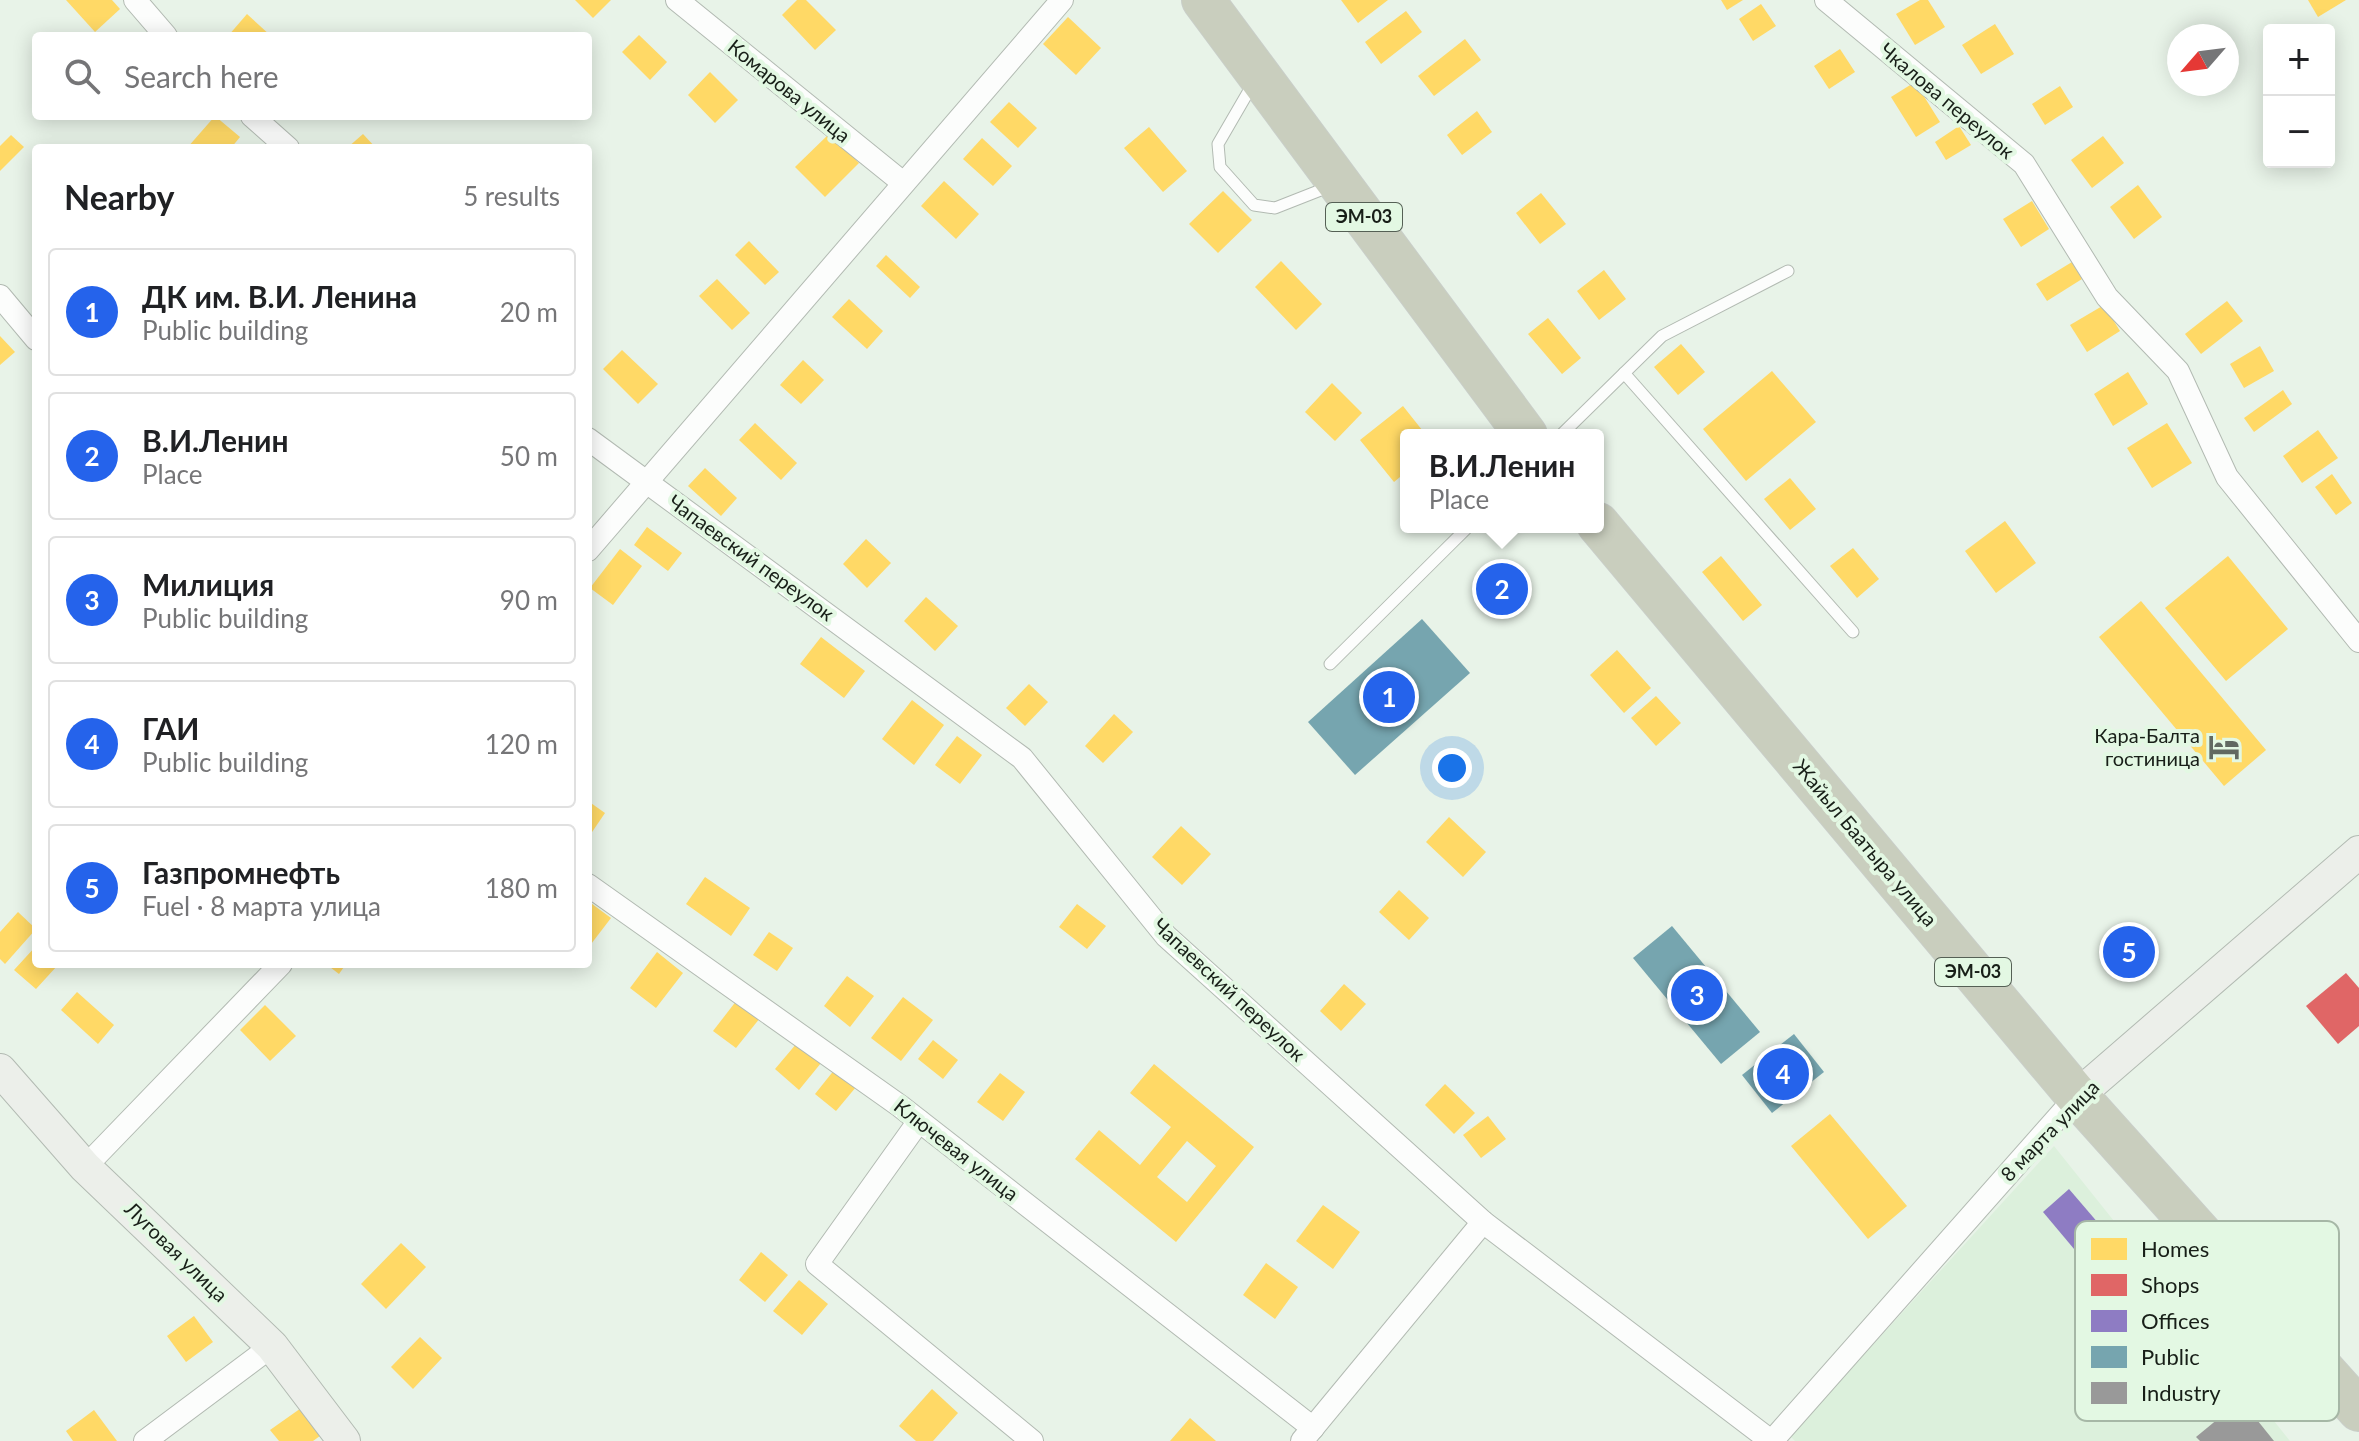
<!DOCTYPE html>
<html lang="en">
<head>
<meta charset="utf-8">
<style>
  :root { --surface:#fff; --page:#f6f6f6; --text:#202124; --muted:#757577; --line:#e0e0e0; --accent:#2563eb }
  body { margin:0; font-family:Lato,sans-serif; background:var(--page); color:var(--text) }
  .controls { position:absolute; right:24px; top:24px; display:grid; overflow:hidden; border-radius:8px; box-shadow:0 4px 20px #0003 }
  .controls button { width:72px; height:72px; display:grid; place-items:center; padding:0; border:0; border-bottom:2px solid var(--line); background:var(--surface); color:var(--text); font:40px sans-serif }
  .compass { position:absolute; left:2167px; top:24px; width:72px; height:72px; border-radius:50%; background:var(--surface); box-shadow:0 4px 20px #0003; rotate:242deg }
  .you { position:absolute; left:1452px; top:768px; width:28px; height:28px; margin:-20px; border:6px solid #fff; border-radius:50%; background:#1a73e8; box-shadow:0 0 0 12px #1a73e833 }
  .badge { display:grid; place-items:center; width:52px; height:52px; border-radius:50%; background:var(--accent); color:#fff; font-size:26px; font-weight:700 }
  .pin { position:absolute; translate:-50% -50%; border:4px solid #fff; box-shadow:0 2px 8px #0006 }
  .popup { position:absolute; left:1400px; top:429px; width:204px; height:104px; box-sizing:border-box; display:grid; place-content:center; border-radius:8px; background:var(--surface); filter:drop-shadow(0 2px 6px #0005); font-size:26px; white-space:nowrap; color:var(--muted) }
  .popup b { font-size:30px; color:var(--text) }
  .popup::after { content:''; position:absolute; left:50%; top:100%; margin-left:-16px; border:16px solid transparent; border-top-color:var(--surface) }
  .list { margin:0; padding:0; list-style:none }
  h2 { display:flex; justify-content:space-between; align-items:center; height:104px; margin:0; padding:0 32px; font-size:34px }
  h2 small { font-size:26px; font-weight:400; color:var(--muted) }
  .list li { display:grid; grid-template-columns:52px 1fr auto; gap:24px; align-items:center; box-sizing:border-box; height:128px; margin:0 16px 16px; padding:0 16px; border:2px solid var(--line); border-radius:8px }
  .list b { display:block; font-size:30px; white-space:nowrap }
  .list p { margin:0; font-size:26px; white-space:nowrap; color:var(--muted) }
  .list em { font-size:26px; font-style:normal; color:var(--muted) }
  .icon { flex:none; width:44px; height:44px; fill:none; stroke:currentColor; stroke-width:2; stroke-linecap:round; stroke-linejoin:round }
  .map { position:relative; flex:none; width:2359px; height:1441px; overflow:hidden }
  .search { position:absolute; background:var(--surface); box-shadow:0 4px 20px #0003; left:32px; top:32px; width:560px; height:88px; display:flex; align-items:center; gap:20px; box-sizing:border-box; padding:0 28px; border-radius:8px; color:var(--muted); font-size:30px }
  .panel { position:absolute; background:var(--surface); box-shadow:0 4px 20px #0003; left:32px; top:144px; width:560px; height:824px; border-radius:8px }
  .map>svg:first-child { display:block }
</style>
</head>
<body>
<div class="map">
<svg width="2359" height="1441" viewBox="0 0 2359 1441">
  <rect width="100%" height="100%" fill="#e8f3e8"/>
  <polygon fill="#dcf0dc" points="2054,1146 2290,1441 1795,1441 1790,1436"/>
  <g fill="#ffd966" fill-rule="evenodd">
    <polygon points="66,0 112,0 120,9 95,32"/>
    <polygon points="575,0 611,0 593,18"/>
    <polygon points="797,0 806,0 836,30 815,50 782,15"/>
    <polygon points="1341,0 1388,0 1358,23"/>
    <polygon points="1721,0 1743,0 1727,10"/>
    <polygon points="1920,0 1928,0 1945,27 1915,45 1896,14"/>
    <polygon points="2308,0 2346,0 2318,17"/>
    <polygon points="1761,4 1776,26 1753,41 1739,19"/>
    <polygon points="1406,11 1422,32 1381,64 1365,42"/>
    <polygon points="247,14 271,36 228,36"/>
    <polygon points="1068,17 1101,48 1076,75 1043,44"/>
    <polygon points="1995,24 2014,54 1981,74 1962,45"/>
    <polygon points="639,35 667,62 650,80 622,52"/>
    <polygon points="1465,39 1481,60 1434,96 1418,76"/>
    <polygon points="1840,49 1855,72 1829,89 1814,66"/>
    <polygon points="710,72 738,100 715,123 688,95"/>
    <polygon points="1915,82 1940,122 1916,137 1891,97"/>
    <polygon points="2060,86 2073,107 2045,125 2032,104"/>
    <polygon points="1009,102 1037,128 1018,148 990,122"/>
    <polygon points="1477,111 1492,132 1462,155 1447,135"/>
    <polygon points="215,116 240,137 231,148 187,148"/>
    <polygon points="1959,126 1971,145 1946,160 1935,142"/>
    <polygon points="1149,127 1187,171 1163,192 1124,148"/>
    <polygon points="830,133 859,163 825,197 795,167"/>
    <polygon points="363,134 376,148 347,148"/>
    <polygon points="11,135 24,147 0,171 0,146"/>
    <polygon points="2103,136 2124,163 2092,188 2071,160"/>
    <polygon points="982,138 1012,166 993,186 963,159"/>
    <polygon points="944,181 979,214 956,239 921,206"/>
    <polygon points="2138,185 2162,217 2134,239 2110,207"/>
    <polygon points="1223,191 1252,220 1218,253 1189,224"/>
    <polygon points="1541,193 1566,224 1540,244 1516,213"/>
    <polygon points="2032,201 2049,229 2021,247 2003,219"/>
    <polygon points="749,241 779,272 765,285 735,255"/>
    <polygon points="886,255 920,287 910,298 876,266"/>
    <polygon points="1281,261 1322,304 1296,330 1255,287"/>
    <polygon points="2072,262 2082,279 2047,301 2036,284"/>
    <polygon points="1604,270 1626,299 1599,320 1577,291"/>
    <polygon points="717,279 750,313 732,330 699,296"/>
    <polygon points="849,299 883,331 867,349 832,317"/>
    <polygon points="2227,301 2243,321 2201,354 2185,334"/>
    <polygon points="2104,305 2120,331 2087,352 2070,325"/>
    <polygon points="1548,318 1581,358 1562,374 1528,334"/>
    <polygon points="0,336 15,352 0,365"/>
    <polygon points="1681,344 1705,372 1678,395 1654,367"/>
    <polygon points="2260,346 2274,371 2244,388 2230,364"/>
    <polygon points="622,350 658,384 638,404 603,369"/>
    <polygon points="803,360 824,380 801,404 780,385"/>
    <polygon points="1772,371 1816,422 1746,481 1703,429"/>
    <polygon points="2128,372 2148,404 2113,426 2094,394"/>
    <polygon points="1332,383 1362,413 1335,441 1305,412"/>
    <polygon points="2283,390 2292,404 2254,432 2244,418"/>
    <polygon points="1403,406 1426,435 1406,435 1406,472 1394,482 1360,440"/>
    <polygon points="755,423 797,463 781,480 739,440"/>
    <polygon points="2167,423 2192,463 2152,488 2127,448"/>
    <polygon points="2318,430 2338,458 2302,483 2283,456"/>
    <polygon points="705,468 737,498 721,516 688,486"/>
    <polygon points="2332,474 2352,503 2336,515 2315,487"/>
    <polygon points="1790,478 1816,509 1790,530 1764,499"/>
    <polygon points="2005,521 2036,563 1996,593 1965,551"/>
    <polygon points="647,527 682,553 668,571 634,545"/>
    <polygon points="866,539 891,563 867,588 843,564"/>
    <polygon points="1853,548 1879,579 1857,598 1830,566"/>
    <polygon points="620,549 642,566 613,605 590,588"/>
    <polygon points="1721,556 1762,605 1743,621 1702,572"/>
    <polygon points="2228,556 2288,629 2226,681 2165,608"/>
    <polygon points="926,597 958,626 935,651 904,621"/>
    <polygon points="2141,601 2266,750 2224,786 2099,637"/>
    <polygon points="821,637 865,671 844,698 800,664"/>
    <polygon points="1617,650 1651,688 1624,713 1590,675"/>
    <polygon points="1029,684 1048,702 1025,726 1006,708"/>
    <polygon points="1656,696 1681,723 1656,746 1631,718"/>
    <polygon points="912,700 944,725 914,765 882,739"/>
    <polygon points="1114,714 1133,732 1103,763 1085,746"/>
    <polygon points="957,736 982,755 960,784 935,765"/>
    <polygon points="588,801 605,813 588,838"/>
    <polygon points="1449,817 1486,852 1463,877 1426,842"/>
    <polygon points="1181,826 1211,854 1182,885 1152,857"/>
    <polygon points="705,877 750,908 731,936 686,904"/>
    <polygon points="1399,890 1429,918 1409,940 1379,912"/>
    <polygon points="588,901 611,918 588,948"/>
    <polygon points="1077,904 1106,926 1087,949 1059,927"/>
    <polygon points="18,912 36,929 5,964 0,959 0,932"/>
    <polygon points="769,932 793,948 777,971 753,955"/>
    <polygon points="36,946 36,964 57,966 36,989 14,970"/>
    <polygon points="657,952 683,973 656,1008 630,988"/>
    <polygon points="326,964 346,964 339,974"/>
    <polygon points="847,976 874,996 850,1027 824,1006"/>
    <polygon points="1344,984 1366,1004 1341,1031 1320,1011"/>
    <polygon points="77,992 114,1025 98,1044 61,1010"/>
    <polygon points="903,997 933,1020 901,1061 871,1038"/>
    <polygon points="737,1000 760,1018 736,1048 713,1031"/>
    <polygon points="265,1005 296,1036 270,1061 240,1030"/>
    <polygon points="933,1040 958,1060 943,1079 918,1059"/>
    <polygon points="797,1043 821,1063 799,1090 775,1069"/>
    <path d="M1154,1064L1254,1147L1176,1242L1075,1159L1099,1130L1140,1165L1171,1127L1130,1093ZM1187,1141L1216,1166L1187,1202L1157,1177Z"/>
    <polygon points="835,1069 856,1087 836,1111 815,1094"/>
    <polygon points="1000,1073 1025,1092 1003,1121 977,1102"/>
    <polygon points="1445,1084 1475,1113 1454,1134 1425,1105"/>
    <polygon points="1830,1114 1907,1206 1868,1239 1791,1146"/>
    <polygon points="1488,1116 1506,1139 1481,1158 1463,1135"/>
    <polygon points="1323,1205 1360,1232 1333,1269 1296,1241"/>
    <polygon points="401,1243 426,1267 386,1309 361,1284"/>
    <polygon points="761,1252 788,1275 765,1302 739,1280"/>
    <polygon points="1266,1263 1298,1287 1275,1319 1243,1295"/>
    <polygon points="799,1280 828,1304 802,1335 773,1311"/>
    <polygon points="194,1316 213,1342 186,1362 167,1336"/>
    <polygon points="420,1337 442,1358 413,1389 391,1367"/>
    <polygon points="932,1389 958,1413 933,1441 916,1441 899,1426"/>
    <polygon points="304,1406 324,1433 313,1441 279,1441 270,1430"/>
    <polygon points="94,1410 117,1441 73,1441 66,1431"/>
    <polygon points="1190,1418 1216,1441 1170,1441"/>
  </g>
  <g fill="#e06666">
    <polygon points="2346,973 2359,988 2359,1026 2338,1044 2306,1006"/>
    <polygon points="2108,1274 2210,1382 2179,1411 2077,1303"/>
  </g>
  <polygon fill="#8e7cc3" points="2069,1189 2117,1245 2090,1268 2043,1212"/>
  <g fill="#76a5af">
    <polygon points="1422,619 1470,673 1355,775 1308,722"/>
    <polygon points="1672,926 1760,1032 1721,1064 1633,958"/>
    <polygon points="1794,1034 1824,1072 1772,1113 1742,1075"/>
  </g>
  <polygon fill="#999" points="2241,1400 2274,1441 2200,1441 2196,1437"/>
  <g fill="none" stroke-linecap="round" stroke-linejoin="round">
    <defs>
      <g id="lane">
        <polyline points="1254,82 1218,144 1220,167 1254,205 1275,208 1331,186"/>
        <polyline points="1624,373 1853,632"/>
        <polyline points="1561,435 1662,336 1788,271"/>
        <polyline points="1330,664 1468,527"/>
      </g>
      <g id="street">
        <polyline points="135,0 166,36"/>
        <polyline points="677,0 902,182"/>
        <polyline points="1826,0 2024,164 2107,297 2178,371 2227,477 2359,641"/>
        <polyline points="252,116 288,148"/>
        <polyline points="0,296 36,339"/>
        <polyline points="588,439 1022,758 1166,936 1483,1222 1771,1441"/>
        <polyline points="588,550 1062,0"/>
        <polyline points="588,885 900,1106 1313,1428"/>
        <polyline points="919,1121 817,1264 1032,1441"/>
        <polyline points="85,1167 281,964"/>
        <polyline points="145,1441 272,1346"/>
        <polyline points="1302,1441 1483,1222"/>
        <polyline points="1772,1441 2077,1096"/>
      </g>
      <g id="secondary">
        <polyline points="0,1070 85,1167 272,1346 344,1441"/>
        <polyline points="2077,1096 2359,852"/>
      </g>
      <g id="highway">
        <polyline points="1203,0 1526,435"/>
        <polyline points="1598,524 2077,1096 2359,1410"/>
      </g>
    </defs>
    <use href="#lane" stroke="#b2bab2" stroke-width="13"/>
    <use href="#street" stroke="#b2bab2" stroke-width="24"/>
    <use href="#secondary" stroke="#b2bab2" stroke-width="34"/>
    <use href="#highway" stroke="#c9cec9" stroke-width="44"/>
    <use href="#lane" stroke="#fcfdfc" stroke-width="11"/>
    <use href="#street" stroke="#fcfdfc" stroke-width="22"/>
    <use href="#secondary" stroke="#ecefea" stroke-width="32"/>
    <use href="#highway" stroke="#c9cebe" stroke-width="42"/>
  </g>
  <defs>
    <symbol id="hotel-bare" viewBox="-9 -9 18 18"><path d="M-6-4.5h1.5V1H6V5H4.5V3h-9V5H-6ZM-4 0a1.8 1.8 0 1 1 3.6 0ZM.5 0V-2.5h3Q6-2.5 6 0Z" fill="#616961" stroke="#e3f8e3" stroke-width="2.5" paint-order="stroke"/></symbol>
  </defs>
  <g fill-rule="evenodd">
    <use href="#hotel-bare" x="2202" y="725" width="44" height="44"/>
  </g>
  <g text-anchor="middle" stroke-width="8" stroke-linejoin="round" paint-order="stroke">
    <g fill="#e3f8e3" stroke="#556055" stroke-width="2">
      <rect x="1326" y="203" width="76" height="28" rx="6"/>
      <rect x="1935" y="958" width="76" height="28" rx="6"/>
    </g>
    <g font-size="18" font-weight="bold" fill="#181f18">
      <text x="1364" y="223">ЭМ-03</text>
      <text x="1973" y="978">ЭМ-03</text>
    </g>
    <g font-size="20" fill="#181f18" stroke="#e3f8e3">
      <text transform="translate(789 91) rotate(39)" y="7">Комарова улица</text>
      <text transform="translate(1947 101) rotate(40)" y="7">Чкалова переулок</text>
      <text transform="translate(751 558) rotate(36)" y="7">Чапаевский переулок</text>
      <text transform="translate(1865 843) rotate(50)" y="7">Жайыл Баатыра улица</text>
      <text transform="translate(1229 990) rotate(43)" y="7">Чапаевский переулок</text>
      <text transform="translate(2050 1131) rotate(-46)" y="7">8 марта улица</text>
      <text transform="translate(956 1150) rotate(38)" y="7">Ключевая улица</text>
      <text transform="translate(176 1252) rotate(44)" y="7">Луговая улица</text>
    </g>
    <g font-size="20" fill="#181f18" stroke="#e3f8e3" text-anchor="end">
      <text x="2200" y="743">Кара-Балта<tspan x="2200" dy="23">гостиница</tspan></text>
    </g>
  </g>
  <rect x="2075" y="1221" width="264" height="200" rx="12" fill="#e3f8e3" stroke="#a6b7a6" stroke-width="2"/>
  <rect x="2091" y="1238" width="36" height="22" fill="#ffd966"/>
  <rect x="2091" y="1274" width="36" height="22" fill="#e06666"/>
  <rect x="2091" y="1310" width="36" height="22" fill="#8e7cc3"/>
  <rect x="2091" y="1346" width="36" height="22" fill="#76a5af"/>
  <rect x="2091" y="1382" width="36" height="22" fill="#999"/>
  <g font-size="22" fill="#181f18">
    <text x="2141" y="1257">Homes</text>
    <text x="2141" y="1293">Shops</text>
    <text x="2141" y="1329">Offices</text>
    <text x="2141" y="1365">Public</text>
    <text x="2141" y="1401">Industry</text>
  </g>
</svg>
<div class="controls">
<button>+</button>
<button>−</button>
</div>
<svg class="compass" viewBox="-18 -18 36 36"><path d="M0-13l5 13h-10z" fill="#e53935"/><path d="M0 13l5-13h-10z" fill="#757577"/></svg>
<div class="you"></div>
<div class="pin badge" style="left:1389px;top:697px">1</div>
<div class="pin badge" style="left:1502px;top:589px">2</div>
<div class="popup"><b>В.И.Ленин</b>Place</div>
<div class="pin badge" style="left:1697px;top:995px">3</div>
<div class="pin badge" style="left:1783px;top:1074px">4</div>
<div class="pin badge" style="left:2129px;top:952px">5</div>
<div class="search"><svg class="icon" aria-label="search" viewBox="0 0 24 24"><circle cx="10" cy="10" r="6"/><path d="M15 15l6 6"/></svg>Search here</div>
<section class="panel">
<h2>Nearby<small>5 results</small></h2>
<ul class="list">
<li><span class="badge">1</span><div><b>ДК им. В.И. Ленина</b><p>Public building</p></div><em>20 m</em></li>
<li><span class="badge">2</span><div><b>В.И.Ленин</b><p>Place</p></div><em>50 m</em></li>
<li><span class="badge">3</span><div><b>Милиция</b><p>Public building</p></div><em>90 m</em></li>
<li><span class="badge">4</span><div><b>ГАИ</b><p>Public building</p></div><em>120 m</em></li>
<li><span class="badge">5</span><div><b>Газпромнефть</b><p>Fuel · 8 марта улица</p></div><em>180 m</em></li>
</ul>
</section>
</div>
</body>
</html>
